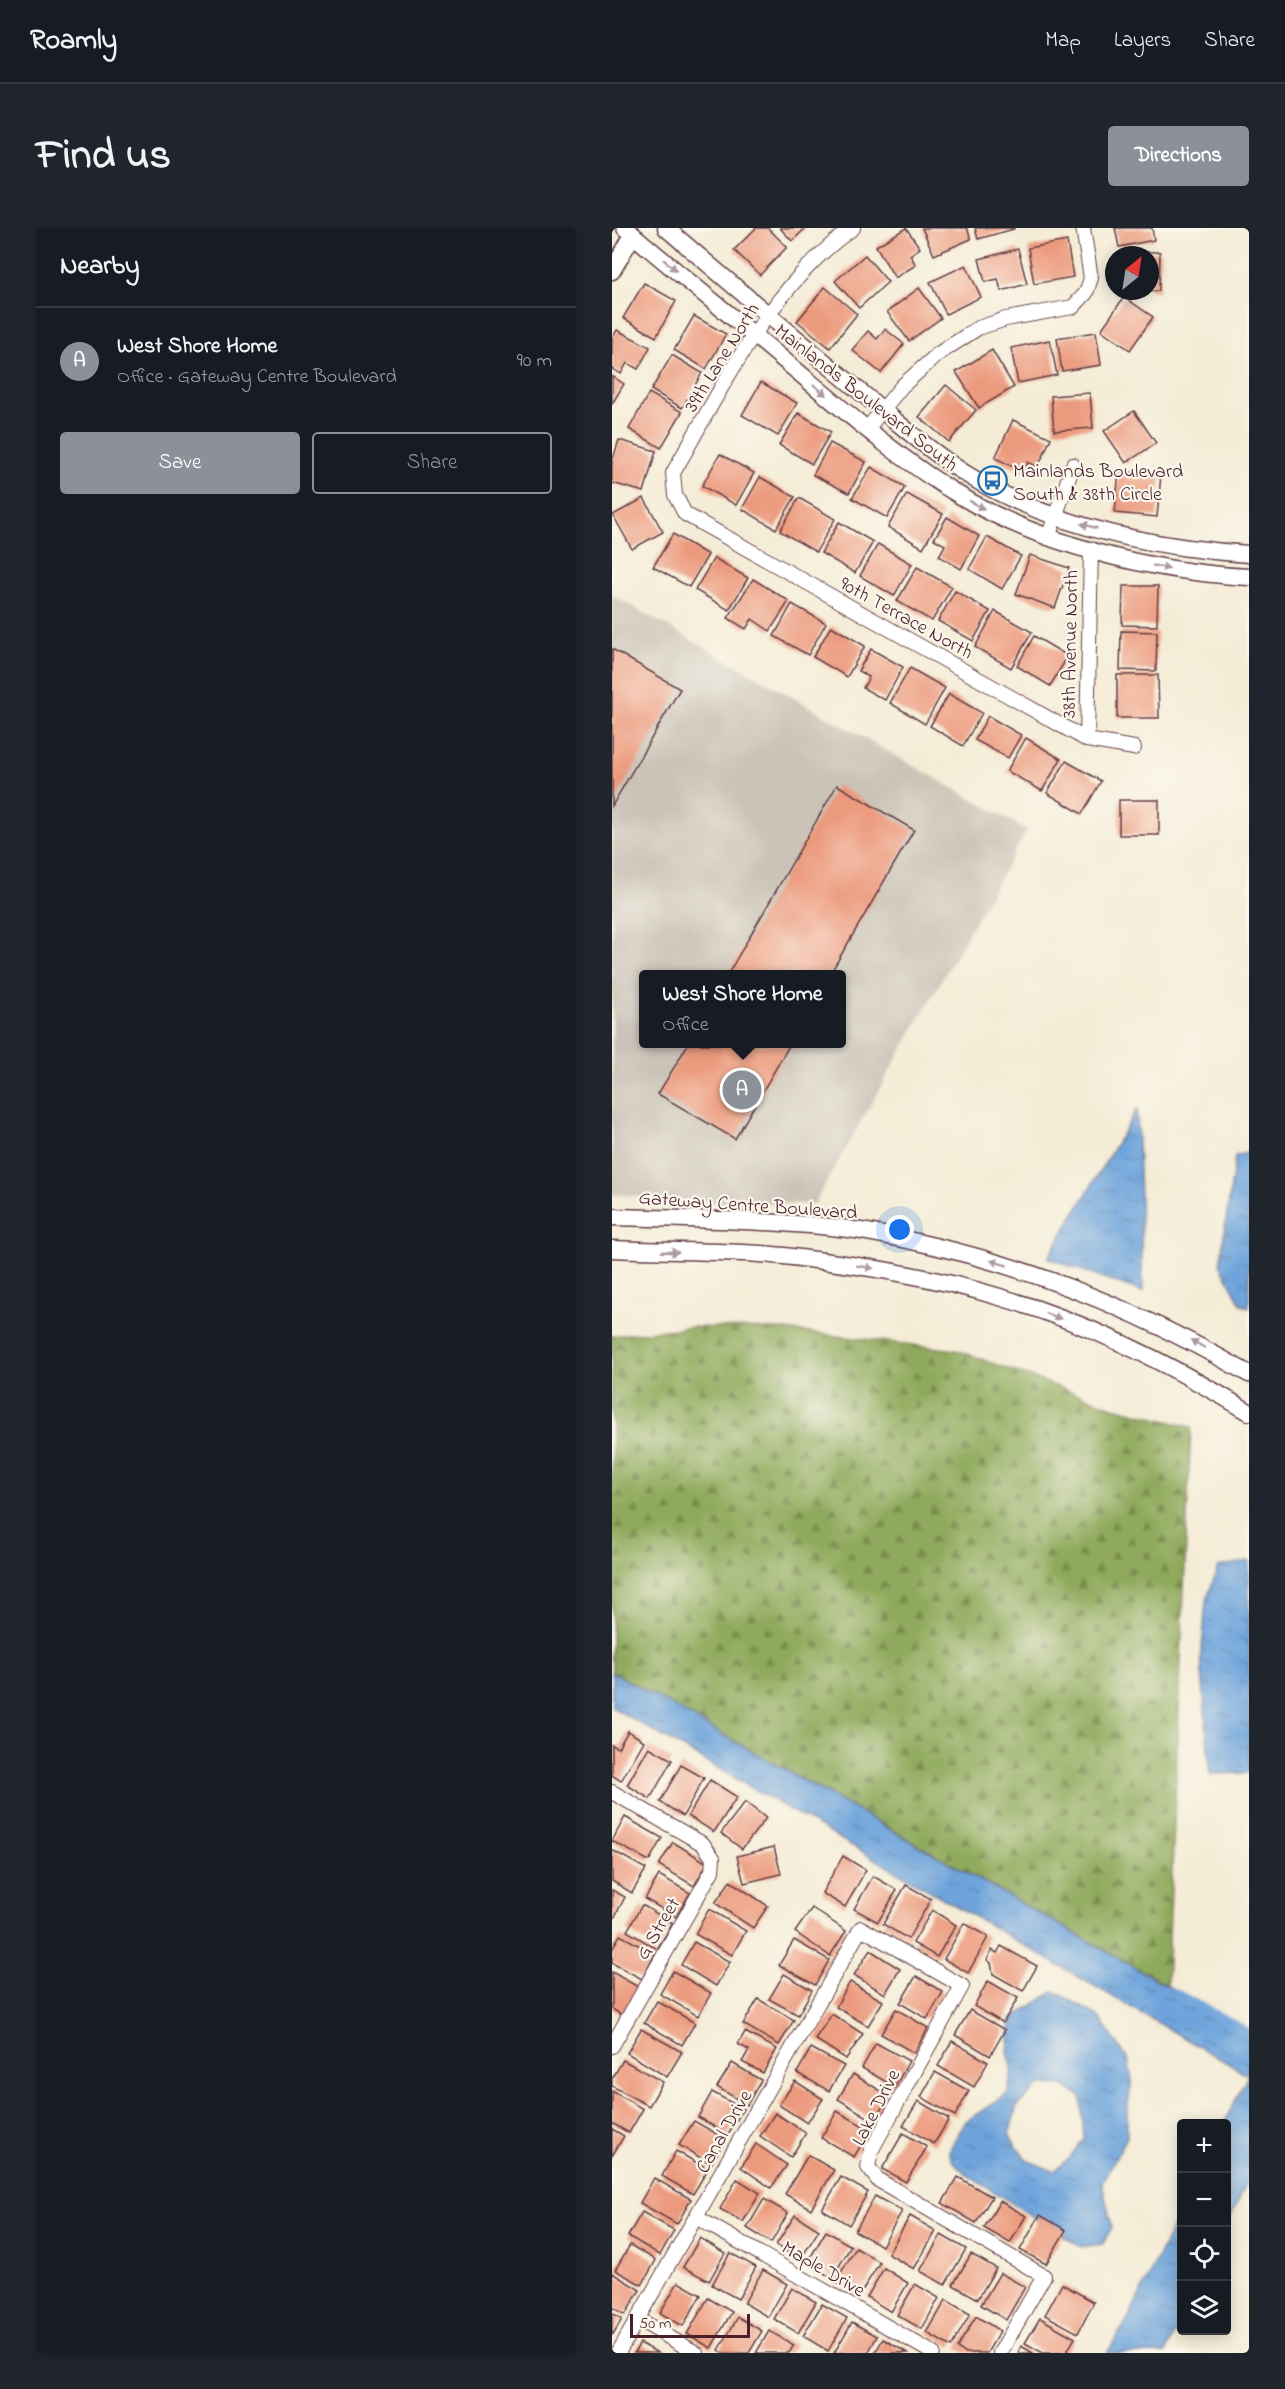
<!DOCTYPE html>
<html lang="en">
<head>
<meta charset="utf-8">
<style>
  :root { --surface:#171b24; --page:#20242c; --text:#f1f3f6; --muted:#9ea1a6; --line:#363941; --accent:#8c9099 }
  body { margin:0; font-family:"Indie Flower",sans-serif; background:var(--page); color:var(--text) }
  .controls { position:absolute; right:18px; bottom:18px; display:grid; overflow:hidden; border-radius:6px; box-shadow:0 3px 15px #0003 }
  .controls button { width:54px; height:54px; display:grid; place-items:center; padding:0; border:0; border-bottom:2px solid var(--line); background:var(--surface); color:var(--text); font:30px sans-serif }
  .compass { position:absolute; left:493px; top:18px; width:54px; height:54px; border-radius:50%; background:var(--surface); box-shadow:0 3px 15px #0003; rotate:30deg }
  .scale { position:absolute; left:18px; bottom:15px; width:120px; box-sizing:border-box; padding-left:6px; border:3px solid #4a1f2b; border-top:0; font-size:16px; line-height:21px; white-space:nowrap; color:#4a1f2b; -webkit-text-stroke:4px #fbf7ec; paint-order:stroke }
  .you { position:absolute; left:288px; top:1002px; width:21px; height:21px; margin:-15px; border:4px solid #fff; border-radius:50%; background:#1a73e8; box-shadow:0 0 0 9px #1a73e833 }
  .badge { display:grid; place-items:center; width:39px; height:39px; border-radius:50%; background:var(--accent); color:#fff; font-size:20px; font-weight:700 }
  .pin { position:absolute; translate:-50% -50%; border:3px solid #fff; box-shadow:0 2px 6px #0006 }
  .popup { position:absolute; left:27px; top:742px; width:207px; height:78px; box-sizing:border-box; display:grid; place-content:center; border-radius:6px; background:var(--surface); filter:drop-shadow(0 2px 4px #0005); font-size:20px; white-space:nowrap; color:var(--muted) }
  .popup b { font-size:22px; color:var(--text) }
  .popup::after { content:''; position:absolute; left:50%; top:100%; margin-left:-12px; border:12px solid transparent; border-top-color:var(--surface) }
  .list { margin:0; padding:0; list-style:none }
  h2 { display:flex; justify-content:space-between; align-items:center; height:78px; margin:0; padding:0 24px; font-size:26px }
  h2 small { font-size:20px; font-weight:400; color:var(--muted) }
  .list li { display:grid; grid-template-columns:39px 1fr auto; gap:18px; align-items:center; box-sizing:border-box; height:108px; padding:0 24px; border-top:2px solid var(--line) }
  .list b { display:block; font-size:22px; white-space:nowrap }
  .list p { margin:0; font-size:20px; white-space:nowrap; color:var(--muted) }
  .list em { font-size:20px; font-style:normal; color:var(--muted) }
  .actions { display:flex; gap:12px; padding:18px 24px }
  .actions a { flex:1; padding:14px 0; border:2px solid var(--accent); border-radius:6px; text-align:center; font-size:21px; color:var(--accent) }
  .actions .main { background:var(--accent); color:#fff }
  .icon { flex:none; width:33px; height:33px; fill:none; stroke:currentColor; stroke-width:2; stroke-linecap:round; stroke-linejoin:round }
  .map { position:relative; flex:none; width:637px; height:2125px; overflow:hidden; border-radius:6px }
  header { display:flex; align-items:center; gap:36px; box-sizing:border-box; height:84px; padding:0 30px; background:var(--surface); border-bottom:2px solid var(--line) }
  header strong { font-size:28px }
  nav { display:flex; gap:33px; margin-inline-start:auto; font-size:21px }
  .intro { display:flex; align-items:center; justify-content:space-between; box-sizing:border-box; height:144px; padding:0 36px }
  h1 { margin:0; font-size:42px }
  .button { padding:15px 27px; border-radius:6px; background:var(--accent); color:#fff; font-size:21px; font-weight:700 }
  main { display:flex; gap:36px; padding:0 36px }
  aside { flex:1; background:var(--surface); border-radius:6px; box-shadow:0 3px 15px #0003 }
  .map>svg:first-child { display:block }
</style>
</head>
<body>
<header>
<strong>Roamly</strong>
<nav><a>Map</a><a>Layers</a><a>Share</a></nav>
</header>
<div class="intro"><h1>Find us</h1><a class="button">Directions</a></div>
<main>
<aside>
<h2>Nearby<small></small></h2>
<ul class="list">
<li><span class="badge">A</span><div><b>West Shore Home</b><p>Office · Gateway Centre Boulevard</p></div><em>90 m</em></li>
</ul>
<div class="actions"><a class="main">Save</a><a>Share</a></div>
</aside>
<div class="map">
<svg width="637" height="2125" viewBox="0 0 637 2125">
  <defs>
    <pattern id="forest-firs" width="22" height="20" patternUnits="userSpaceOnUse" patternTransform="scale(1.5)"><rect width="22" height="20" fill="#8faa5c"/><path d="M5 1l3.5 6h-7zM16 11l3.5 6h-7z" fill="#778a4c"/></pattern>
    <pattern id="water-ripples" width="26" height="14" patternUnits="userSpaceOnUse" patternTransform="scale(1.5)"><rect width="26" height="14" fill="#6ea4db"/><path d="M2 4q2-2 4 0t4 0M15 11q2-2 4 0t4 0" fill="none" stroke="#5c85b2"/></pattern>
  </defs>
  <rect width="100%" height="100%" fill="#fbf7ec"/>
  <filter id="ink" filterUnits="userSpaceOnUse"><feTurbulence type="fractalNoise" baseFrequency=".0167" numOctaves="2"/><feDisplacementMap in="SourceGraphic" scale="12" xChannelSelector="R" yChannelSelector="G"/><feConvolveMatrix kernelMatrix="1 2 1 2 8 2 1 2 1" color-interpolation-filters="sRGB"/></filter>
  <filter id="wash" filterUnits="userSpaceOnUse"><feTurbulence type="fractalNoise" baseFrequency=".008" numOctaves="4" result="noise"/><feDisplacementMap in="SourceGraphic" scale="24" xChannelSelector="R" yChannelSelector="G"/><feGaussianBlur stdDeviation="1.35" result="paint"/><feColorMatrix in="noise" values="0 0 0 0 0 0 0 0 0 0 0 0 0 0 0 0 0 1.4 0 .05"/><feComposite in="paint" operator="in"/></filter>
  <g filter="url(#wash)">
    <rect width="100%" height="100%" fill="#f4ecd6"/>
    <path fill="#cbc3b8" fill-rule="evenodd" d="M0,367L415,602L202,976L81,974L0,966ZM31,746H229V816H31Z"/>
    <polygon fill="url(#forest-firs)" stroke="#6c6444" stroke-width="1.5" points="81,1099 165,1101 344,1122 501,1179 579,1199 555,1757 0,1444 0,1108"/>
    <g fill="url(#water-ripples)" stroke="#5c6283" stroke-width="1.5" fill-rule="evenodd">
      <polygon points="525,881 531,1064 436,1030"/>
      <polygon points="637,924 637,1080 629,1076 608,1036 623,928"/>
      <polygon points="637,1333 637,1545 598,1546 589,1431 594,1374 606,1339"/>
      <polygon points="0,1444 637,1804 637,1950 615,1997 614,1896 612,1895 636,1847 0,1479"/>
      <path d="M442,1763L486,1788L516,1831L520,1852L515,1883V1909L490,1955L500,1999L491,2016L469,2019L355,1947L340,1932L337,1923L353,1894L396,1865L400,1838L396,1824L399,1792ZM428,1857L451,1858L469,1868L472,1911L457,1930L442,1943L414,1932L397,1907L405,1878Z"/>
      <polygon points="569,1982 569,2092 554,2125 495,2125 517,2089"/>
    </g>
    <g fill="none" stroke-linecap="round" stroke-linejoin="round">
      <polyline stroke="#6ea4db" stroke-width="4.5" points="562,1762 637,1802"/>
    </g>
    <g id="blocks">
      <g fill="#ec9a7d">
        <polygon points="144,0 156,0 175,19 148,47 122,22"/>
        <polygon points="168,0 194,0 180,13"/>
        <polygon points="294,0 308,20 298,27 304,37 283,50 264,18"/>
        <polygon points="310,0 355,0 359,11 322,27"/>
        <polygon points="363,0 402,0 402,1 366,11"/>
        <polygon points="503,0 540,0 542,12 507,19"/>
        <polygon points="455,13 461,49 422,56 416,20"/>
        <polygon points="406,21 415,56 389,63 386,51 373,54 367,31"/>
        <polygon points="512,24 548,24 547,63 538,63 538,27 512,27"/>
        <polygon points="253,27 276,54 247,80 223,53"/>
        <polygon points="354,37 369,69 334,86 318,54"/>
        <polygon points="32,55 64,73 44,109 11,90"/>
        <polygon points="213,59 245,86 218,120 185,93"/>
        <polygon points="307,60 329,90 297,113 275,84"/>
        <polygon points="512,69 541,89 518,122 489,102"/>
        <polygon points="82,88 114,106 94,141 62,122"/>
        <polygon points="273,101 292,116 269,145 240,122 256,103 265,111"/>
        <polygon points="5,102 38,119 26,141 15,135 9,146 0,141 0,111"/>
        <polygon points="484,104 489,137 450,143 445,110"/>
        <polygon points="438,112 445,147 406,155 399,120"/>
        <polygon points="380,122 402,159 367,180 344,144"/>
        <polygon points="60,127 90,145 70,180 39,162"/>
        <polygon points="0,148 12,156 0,176"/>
        <polygon points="149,154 185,175 166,208 130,187"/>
        <polygon points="334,157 364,182 337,214 307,189"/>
        <polygon points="37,165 70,184 49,220 17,201"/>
        <polygon points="478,165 481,200 442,203 439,168"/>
        <polygon points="522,183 544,215 514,235 492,203"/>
        <polygon points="186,185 219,204 200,236 167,217"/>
        <polygon points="401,192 439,210 426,239 416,234 412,244 383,230"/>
        <polygon points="7,212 44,223 32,264 0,255 0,234"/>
        <polygon points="218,215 254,234 237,265 201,247"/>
        <polygon points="108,226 142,245 124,277 90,258"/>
        <polygon points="259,239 293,259 275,290 240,270"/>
        <polygon points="507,243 549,247 545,289 503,285"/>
        <polygon points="148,249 183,269 164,301 130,281"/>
        <polygon points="295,266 331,286 311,320 276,299"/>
        <polygon points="32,270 51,304 20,321 1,287"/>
        <polygon points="187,270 223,291 204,324 168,303"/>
        <polygon points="335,289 367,308 349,341 327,328 333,317 322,311"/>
        <polygon points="227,294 261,314 243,345 209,325"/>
        <polygon points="61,306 96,327 77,359 41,339"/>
        <polygon points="375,309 409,328 390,361 357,341"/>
        <polygon points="266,316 300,336 282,368 248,348"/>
        <polygon points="418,327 457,340 443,380 404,366"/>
        <polygon points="102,330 136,350 117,382 83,362"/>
        <polygon points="305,339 340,359 320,393 285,373"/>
        <polygon points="141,351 177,373 158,403 140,391 134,401 116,390"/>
        <polygon points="511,358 546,358 545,398 510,397"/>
        <polygon points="343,363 378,383 361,413 326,393"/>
        <polygon points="180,376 214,395 196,427 162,408"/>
        <polygon points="383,383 420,404 399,440 363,419"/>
        <polygon points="219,398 253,418 235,449 201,429"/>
        <polygon points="509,403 545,404 544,443 508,442"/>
        <polygon points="422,408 456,428 438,458 405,438"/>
        <polygon points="0,421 68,461 0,578"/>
        <polygon points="259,421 291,439 273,472 251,460 257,449 246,443"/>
        <polygon points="298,440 333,460 313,496 278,475"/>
        <polygon points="505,447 546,447 547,490 505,490"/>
        <polygon points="337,466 370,485 351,518 318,498"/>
        <polygon points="376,488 409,507 396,530 363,512"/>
        <polygon points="414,510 449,531 430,563 395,543"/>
        <polygon points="454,533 489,553 470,586 435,565"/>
        <polygon points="225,557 302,602 218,746 116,746"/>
        <rect x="507" y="572" width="40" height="35"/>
        <polygon points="76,816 178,816 123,911 46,866"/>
        <polygon points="16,1503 32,1513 9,1553 0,1547 0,1517 6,1520"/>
        <polygon points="37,1519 60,1532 38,1571 15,1557"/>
        <polygon points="69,1537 92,1550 71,1588 48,1574"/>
        <polygon points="98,1552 125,1569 102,1604 76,1588"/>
        <polygon points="133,1574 154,1590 130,1621 109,1605"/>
        <polygon points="13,1589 50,1610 37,1633 0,1613"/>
        <polygon points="61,1614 95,1635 82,1658 47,1637"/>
        <polygon points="162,1619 169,1646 132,1655 125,1628"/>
        <polygon points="0,1622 34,1641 20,1665 0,1653"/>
        <polygon points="231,1628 254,1642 233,1679 210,1665"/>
        <polygon points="47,1647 78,1665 64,1689 33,1671"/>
        <polygon points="261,1648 285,1662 266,1694 242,1681"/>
        <polygon points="118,1653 156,1678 141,1700 103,1675"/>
        <polygon points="294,1657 319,1671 296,1711 271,1696"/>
        <polygon points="0,1662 13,1669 0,1694"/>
        <polygon points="30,1677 61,1695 45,1721 15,1703"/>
        <polygon points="200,1680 234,1703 218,1728 183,1704"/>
        <polygon points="97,1681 134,1703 120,1727 83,1706"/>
        <polygon points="320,1682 344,1697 325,1729 301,1715"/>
        <polygon points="352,1695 376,1709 356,1745 332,1731"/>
        <polygon points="8,1707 43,1726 30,1751 0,1735 0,1722"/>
        <polygon points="182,1712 217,1732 203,1757 167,1737"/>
        <polygon points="82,1714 118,1734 104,1758 69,1737"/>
        <polygon points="389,1718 425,1738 411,1763 381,1746 379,1735 375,1732 380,1722 385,1725"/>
        <polygon points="258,1722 288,1741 273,1766 242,1747"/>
        <polygon points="61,1743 99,1765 86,1788 48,1766"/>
        <polygon points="0,1744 26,1759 10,1787 0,1781"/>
        <polygon points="172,1746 200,1762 186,1787 157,1771"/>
        <polygon points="304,1748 331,1764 315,1791 288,1775"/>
        <polygon points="376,1753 406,1770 391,1795 362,1778"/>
        <polygon points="238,1754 271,1773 256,1798 224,1779"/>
        <polygon points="146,1771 182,1792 167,1817 131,1796"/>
        <polygon points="45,1773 83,1795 70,1817 32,1795"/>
        <polygon points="284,1781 316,1800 302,1825 269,1806"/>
        <polygon points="358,1782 393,1802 378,1828 343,1807"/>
        <polygon points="220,1786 251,1806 234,1831 203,1811"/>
        <polygon points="29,1801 70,1824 55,1849 15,1825"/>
        <polygon points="133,1804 165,1821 151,1845 130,1834 137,1822 126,1816"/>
        <polygon points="340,1813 376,1834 362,1859 326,1838"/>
        <polygon points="264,1815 297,1833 283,1859 250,1840"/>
        <polygon points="199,1820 232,1838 217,1863 185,1845"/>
        <polygon points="11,1832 51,1854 37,1878 0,1858 0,1851"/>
        <polygon points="120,1835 149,1852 135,1877 105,1859"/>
        <polygon points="323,1844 357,1863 343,1888 309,1869"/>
        <polygon points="241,1846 277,1868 262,1893 226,1871"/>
        <polygon points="183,1853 211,1871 195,1895 167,1877"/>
        <polygon points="0,1863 31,1881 17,1905 0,1895"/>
        <polygon points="100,1864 131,1881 116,1907 86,1889"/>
        <polygon points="306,1873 337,1891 322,1916 291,1898"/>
        <polygon points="225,1883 258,1902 242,1929 209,1910"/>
        <polygon points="163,1885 194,1905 179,1929 148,1908"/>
        <polygon points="82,1893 114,1911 99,1936 67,1917"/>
        <polygon points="0,1901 12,1908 0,1928"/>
        <polygon points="291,1905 315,1919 294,1954 270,1941"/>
        <polygon points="144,1916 175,1937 159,1960 129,1939"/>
        <polygon points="64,1923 96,1941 81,1966 50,1948"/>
        <polygon points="196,1927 222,1942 199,1981 173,1966"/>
        <polygon points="229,1949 256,1964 237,1997 210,1981"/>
        <polygon points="346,1949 380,1969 364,1995 330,1975"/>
        <polygon points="42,1950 79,1971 65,1996 28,1975"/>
        <polygon points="125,1951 148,1965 131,1994 108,1981"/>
        <polygon points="263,1968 290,1983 270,2018 243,2003"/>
        <polygon points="152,1971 176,1985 159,2015 135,2000"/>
        <polygon points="388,1973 414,1988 398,2015 372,2000"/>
        <polygon points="30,1984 62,2002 48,2027 16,2008"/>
        <polygon points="183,1987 207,2002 188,2032 164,2017"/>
        <polygon points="428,1987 454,2002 434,2036 408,2022"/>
        <polygon points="298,1988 324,2003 302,2041 276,2026"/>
        <polygon points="214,2003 239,2018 220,2050 195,2035"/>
        <polygon points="329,2007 354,2021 333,2057 308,2043"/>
        <polygon points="88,2010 113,2025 97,2053 71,2039"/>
        <polygon points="18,2017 44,2032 30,2057 3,2042"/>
        <polygon points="244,2020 268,2034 247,2068 223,2054"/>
        <polygon points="118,2025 144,2039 126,2071 100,2057"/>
        <polygon points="359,2026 384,2040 366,2071 341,2057"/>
        <polygon points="272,2040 296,2055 279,2084 255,2069"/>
        <polygon points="151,2042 175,2056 156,2089 132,2075"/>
        <polygon points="0,2045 28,2062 13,2087 0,2079"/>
        <polygon points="388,2045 413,2059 394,2092 369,2077"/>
        <polygon points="66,2054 89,2067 71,2098 48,2085"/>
        <polygon points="303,2056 327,2070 310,2101 285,2087"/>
        <polygon points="450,2056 482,2074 466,2105 433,2087"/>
        <polygon points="180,2060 204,2074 186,2105 162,2091"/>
        <polygon points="96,2070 120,2084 99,2120 75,2106"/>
        <polygon points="334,2072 358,2086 339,2119 315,2105"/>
        <polygon points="210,2076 235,2090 216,2123 191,2108"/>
        <polygon points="0,2085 10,2091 0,2108"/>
        <polygon points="364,2088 388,2103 375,2125 353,2125 345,2120"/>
        <polygon points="126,2089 150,2103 137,2125 111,2125 107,2122"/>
        <polygon points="428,2090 463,2110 454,2125 431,2125 413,2115"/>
        <polygon points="240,2094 265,2108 256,2125 222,2125"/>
        <polygon points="157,2103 182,2117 177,2125 144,2125"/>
        <polygon points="271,2111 296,2125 263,2125"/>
        <polygon points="28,2115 46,2125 22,2125"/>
        <polygon points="409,2118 421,2125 406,2125"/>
      </g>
    </g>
  </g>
  <g filter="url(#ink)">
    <use href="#blocks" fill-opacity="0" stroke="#643e45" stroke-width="1.5"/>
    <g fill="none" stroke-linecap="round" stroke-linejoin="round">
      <defs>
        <g id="minor">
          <path d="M241,0C159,57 110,160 61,245L63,267L73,286L475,512L522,520"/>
          <polyline points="255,201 290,158 326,126 366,100 394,91 461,79 474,65 479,50 471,0"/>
          <polyline points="436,310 461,237"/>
          <polyline points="475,512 479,321"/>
          <polyline points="0,1564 91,1616 101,1630 100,1643 0,1818"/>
          <polyline points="84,1989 321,2125"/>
          <polyline points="26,2091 84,2125"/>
          <polyline points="6,2125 249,1700 350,1758 259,1923 256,1939 266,1952 432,2048 388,2125"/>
        </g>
        <g id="tertiary">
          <path d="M13,0C64,44 116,85 167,128C225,176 282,228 347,267C429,317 541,344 637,349"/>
          <path d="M54,0C117,54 181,108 245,161C283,192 321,227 364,252C445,299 544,320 637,326"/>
          <polyline points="0,43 21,7"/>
          <path d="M0,989C73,991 146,992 219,999C253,1002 288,1010 322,1018C434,1044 537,1088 637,1146"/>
          <path d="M0,1021C56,1024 117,1022 172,1028C246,1037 320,1048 391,1070C477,1095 560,1137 637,1184"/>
        </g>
      </defs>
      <use href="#minor" stroke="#643e45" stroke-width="16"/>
      <use href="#tertiary" stroke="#643e45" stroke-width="19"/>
      <use href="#minor" stroke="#fff" stroke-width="14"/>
      <use href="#tertiary" stroke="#fff" stroke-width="16"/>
    </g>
    <defs><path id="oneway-solid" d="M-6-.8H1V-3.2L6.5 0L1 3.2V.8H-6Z" transform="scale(1.5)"/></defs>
    <g fill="#ae9aa0">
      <use href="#oneway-solid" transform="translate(58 37) rotate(40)"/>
      <use href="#oneway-solid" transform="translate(208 162) rotate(40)"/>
      <use href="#oneway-solid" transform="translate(365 277) rotate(29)"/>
      <use href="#oneway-solid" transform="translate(477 298) rotate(-164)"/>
      <use href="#oneway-solid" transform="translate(549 339) rotate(10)"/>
      <use href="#oneway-solid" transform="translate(58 1024) rotate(2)"/>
      <use href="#oneway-solid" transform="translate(387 1035) rotate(-163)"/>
      <use href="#oneway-solid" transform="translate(253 1039) rotate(9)"/>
      <use href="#oneway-solid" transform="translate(441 1088) rotate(20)"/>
      <use href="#oneway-solid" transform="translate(586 1116) rotate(-150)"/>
    </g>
  </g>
  <defs>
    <symbol id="bus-ring" viewBox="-11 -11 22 22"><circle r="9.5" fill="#fbf7ec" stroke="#1f6fb2" stroke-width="1.5"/><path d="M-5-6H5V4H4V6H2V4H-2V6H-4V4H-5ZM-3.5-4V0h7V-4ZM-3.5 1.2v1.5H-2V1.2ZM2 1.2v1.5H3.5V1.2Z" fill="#1f6fb2"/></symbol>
  </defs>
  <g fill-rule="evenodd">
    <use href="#bus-ring" x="364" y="236" width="33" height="33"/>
  </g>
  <g text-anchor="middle" stroke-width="4.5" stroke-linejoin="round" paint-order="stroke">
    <g font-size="20" fill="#4a1f2b" stroke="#fbf7ec">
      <text transform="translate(109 129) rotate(-58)" y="7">39th Lane North</text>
      <text transform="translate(255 169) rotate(38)" y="7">Mainlands Boulevard South</text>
      <text transform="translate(295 389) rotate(29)" y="7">90th Terrace North</text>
      <text transform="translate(457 416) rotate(-89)" y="7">38th Avenue North</text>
      <text transform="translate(136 976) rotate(4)" y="7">Gateway Centre Boulevard</text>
      <text transform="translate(45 1700) rotate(-60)" y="7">G Street</text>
      <text transform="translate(263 1879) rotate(-63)" y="7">Lake Drive</text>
      <text transform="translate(111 1903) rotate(-60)" y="7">Canal Drive</text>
      <text transform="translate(212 2040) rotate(30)" y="7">Maple Drive</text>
    </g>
    <g font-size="20" fill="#4a1f2b" stroke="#fbf7ec" text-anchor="start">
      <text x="401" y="249">Mainlands Boulevard<tspan x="401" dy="23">South &amp; 38th Circle</tspan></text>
    </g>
  </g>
</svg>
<div class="controls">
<button>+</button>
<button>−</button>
<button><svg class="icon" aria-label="locate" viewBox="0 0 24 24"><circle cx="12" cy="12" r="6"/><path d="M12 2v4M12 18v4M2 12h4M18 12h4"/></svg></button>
<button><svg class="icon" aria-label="layers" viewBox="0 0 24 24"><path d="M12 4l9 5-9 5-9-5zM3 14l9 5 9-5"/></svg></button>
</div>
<svg class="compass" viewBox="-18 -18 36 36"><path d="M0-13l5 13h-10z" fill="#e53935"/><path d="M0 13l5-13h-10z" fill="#9ea1a6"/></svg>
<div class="scale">50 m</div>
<div class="you"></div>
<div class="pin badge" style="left:130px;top:862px">A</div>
<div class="popup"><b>West Shore Home</b>Office</div>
</div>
</main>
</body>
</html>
